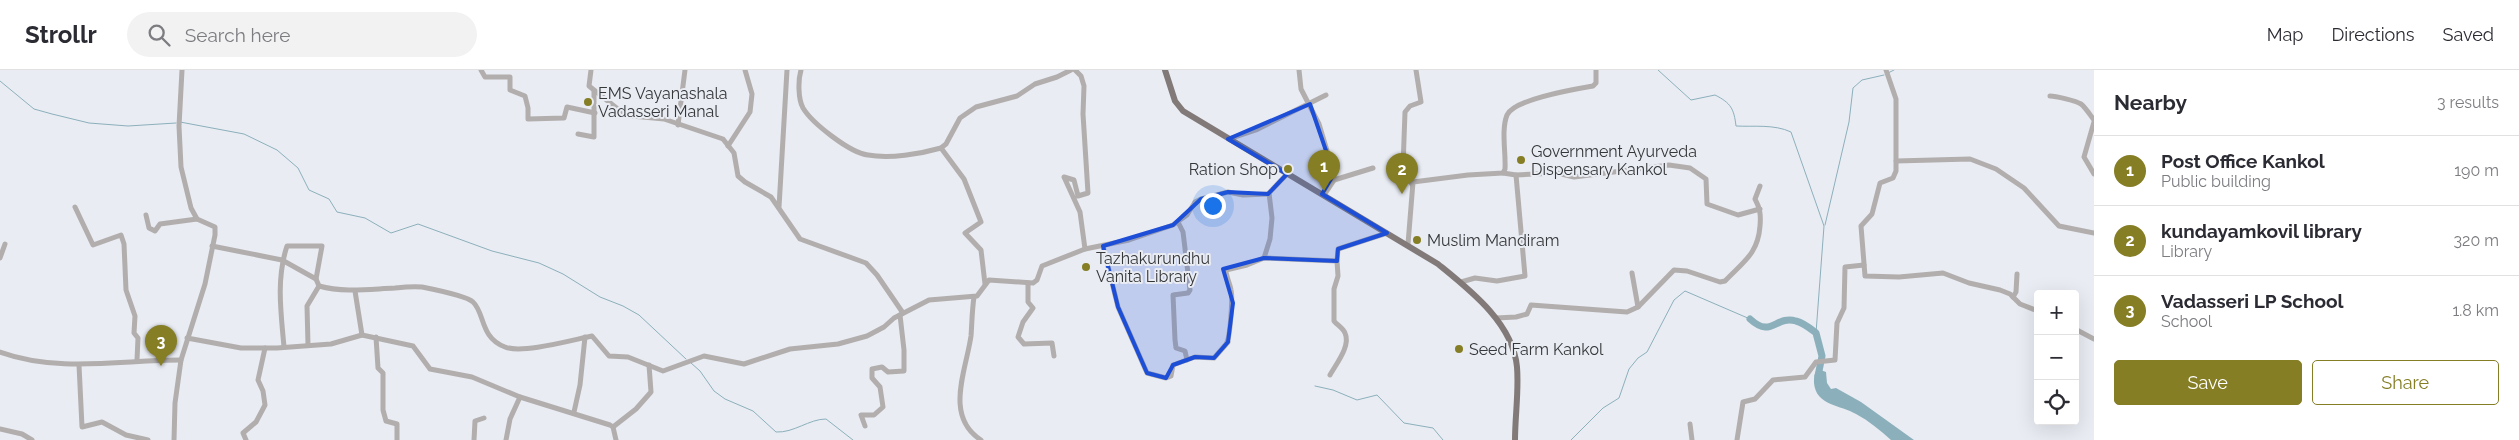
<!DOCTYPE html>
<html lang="en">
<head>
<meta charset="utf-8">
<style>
  :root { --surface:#fff; --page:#f2f2f3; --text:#2b2b33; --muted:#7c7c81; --line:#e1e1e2; --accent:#857e25 }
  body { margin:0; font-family:Raleway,sans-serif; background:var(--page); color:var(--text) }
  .controls { position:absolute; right:15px; bottom:15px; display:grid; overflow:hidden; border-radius:5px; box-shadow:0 5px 20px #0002 }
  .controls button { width:45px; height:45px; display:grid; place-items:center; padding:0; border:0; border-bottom:1px solid var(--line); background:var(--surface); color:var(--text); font:25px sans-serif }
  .you { position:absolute; left:1212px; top:135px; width:18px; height:18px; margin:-12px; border:4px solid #fff; border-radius:50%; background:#1a73e8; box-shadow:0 0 0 8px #1a73e833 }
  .badge { display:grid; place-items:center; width:32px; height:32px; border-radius:50%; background:var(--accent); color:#fff; font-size:16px; font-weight:700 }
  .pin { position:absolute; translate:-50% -41px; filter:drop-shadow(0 1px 2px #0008) }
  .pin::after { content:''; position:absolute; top:26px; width:18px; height:15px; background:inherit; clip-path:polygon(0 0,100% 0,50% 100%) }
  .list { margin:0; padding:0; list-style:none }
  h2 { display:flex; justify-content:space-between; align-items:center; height:65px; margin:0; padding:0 20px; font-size:21px }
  h2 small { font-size:16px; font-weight:400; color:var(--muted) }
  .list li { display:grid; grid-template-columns:32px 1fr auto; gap:15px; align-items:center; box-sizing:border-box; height:70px; padding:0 20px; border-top:1px solid var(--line) }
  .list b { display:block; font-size:19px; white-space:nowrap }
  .list p { margin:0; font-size:16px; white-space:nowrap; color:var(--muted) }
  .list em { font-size:16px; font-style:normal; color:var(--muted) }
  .actions { display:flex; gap:10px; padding:15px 20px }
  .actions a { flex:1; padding:11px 0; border:1px solid var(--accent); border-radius:5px; text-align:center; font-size:18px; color:var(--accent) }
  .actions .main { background:var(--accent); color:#fff }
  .icon { flex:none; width:28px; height:28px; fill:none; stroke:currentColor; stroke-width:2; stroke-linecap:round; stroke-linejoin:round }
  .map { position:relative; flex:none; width:2094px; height:370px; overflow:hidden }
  header { display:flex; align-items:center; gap:30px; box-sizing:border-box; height:70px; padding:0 25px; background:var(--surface); border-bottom:1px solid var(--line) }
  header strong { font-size:24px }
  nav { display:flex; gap:28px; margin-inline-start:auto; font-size:18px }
  .search { width:350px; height:45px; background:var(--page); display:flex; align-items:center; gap:12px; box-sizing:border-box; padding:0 18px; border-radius:28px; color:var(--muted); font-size:19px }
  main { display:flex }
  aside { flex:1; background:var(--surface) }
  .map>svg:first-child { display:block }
</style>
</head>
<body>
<header>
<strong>Strollr</strong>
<div class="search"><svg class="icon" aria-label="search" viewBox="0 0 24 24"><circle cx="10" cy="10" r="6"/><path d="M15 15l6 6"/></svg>Search here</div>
<nav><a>Map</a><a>Directions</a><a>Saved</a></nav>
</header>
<main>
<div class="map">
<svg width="2094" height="370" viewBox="0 0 2094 370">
  <rect width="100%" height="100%" fill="#e9ecf3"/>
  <path fill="#8cb0bb" d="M1818,299L1826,302L1827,313L1831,319L1836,318L1861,332L1914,370H1891C1880,360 1869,351 1856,344C1841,335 1816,336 1814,313C1814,307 1814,303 1818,299Z"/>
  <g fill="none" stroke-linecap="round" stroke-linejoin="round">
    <g stroke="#8cb0bb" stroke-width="1">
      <path d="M1658,0L1691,30L1715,25C1731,33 1734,39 1736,56C1754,57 1774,54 1791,62L1824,156L1816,263"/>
      <polyline points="1888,3 1894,0"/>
      <polyline points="0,11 34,39 52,44 89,53 128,56 176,53"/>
      <polyline points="180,52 244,64 277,80 298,98 309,120 329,129 337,142 365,148 391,163 418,154 492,181 539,193 563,204 600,227 623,236 639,245 686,289"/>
      <polyline points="1825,155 1849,52 1853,18 1862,10 1884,5"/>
      <path d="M691,293L700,301L714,321L725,329L753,341L776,362C794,363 809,349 826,349L853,370"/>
      <polyline points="1315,316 1333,320 1357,330 1377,325 1404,353 1433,358 1443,370"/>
      <polyline points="1571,370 1603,338 1619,328 1629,299 1638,288 1647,282 1674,230 1685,221 1750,249"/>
    </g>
    <path stroke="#8cb0bb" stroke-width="7" d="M1750,249C1772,269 1775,245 1796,251C1804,253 1811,259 1816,263L1822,286L1818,306"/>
    <g stroke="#b2aead" stroke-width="5">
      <polyline points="481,0 485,7 510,7 510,20 525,26 528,38 528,49 564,48 567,37 595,43"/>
      <polyline points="591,0 589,16 619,40 632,46 664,49 723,69 734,83 738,106 745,112 771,127 800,169 866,193 877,205 903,243"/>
      <path d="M801,0C798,10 798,29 803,38C812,53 850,83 868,85C890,89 920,84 941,78L946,74L960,48L976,37L1017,26L1035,14L1057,7L1071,0"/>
      <polyline points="1075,0 1081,6 1084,16 1083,44 1088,123 1078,126 1074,110 1064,107 1080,142 1085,179"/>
      <polyline points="1299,0 1301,19 1319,54 1334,104 1334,110 1324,125"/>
      <polyline points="1886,0 1896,29 1896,101 1893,108 1880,113 1872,144 1861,156 1865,206 1899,207 1943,203 1969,213 2000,220 2010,224 2020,234 2038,241"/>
      <path d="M2050,26C2056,26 2076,31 2081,34C2086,38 2090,45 2094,50"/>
      <polyline points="2094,52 2084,87 2094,104"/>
      <polyline points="678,55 685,0"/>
      <polyline points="578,64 594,67 594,21"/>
      <polyline points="1229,69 1256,60 1326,25"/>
      <polyline points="728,76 750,42 752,24 745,0"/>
      <polyline points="941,78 964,109 981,152 965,163 981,180 985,214"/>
      <polyline points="1896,91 1970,89 1996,99 2024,118 2059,156 2094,163"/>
      <polyline points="1516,105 1557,103 1574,107 1669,95 1690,98 1706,109 1707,134 1738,145 1760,139"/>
      <polyline points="1334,110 1373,98"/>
      <polyline points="1412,114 1405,104 1403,97 1405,42 1410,36 1421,32 1416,0"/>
      <polyline points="75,137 93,175 121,165 124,174 126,220 135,246 134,263 138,268 137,290"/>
      <polyline points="779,137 787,0"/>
      <polyline points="146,145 149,158 155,161 160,154 197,149"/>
      <polyline points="1178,152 1183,162 1190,220 1188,223 1173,225 1175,270 1176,278 1185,281 1187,290"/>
      <path d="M1408,174L1413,112L1468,105L1503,103L1505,99C1506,83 1501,60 1507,45C1514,29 1576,19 1593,16L1596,13V0"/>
      <path d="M212,176L282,190L316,209L319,216C344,223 370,219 395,218C404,217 414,216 422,217C432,219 467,226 473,232C485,243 480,268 505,277C522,284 572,270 592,266L609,286L628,287L663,301L704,286L744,294L790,279L838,274L867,266L884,257L894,248L929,230L977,226L989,210L1033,213L1037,210L1042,196L1085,179L1129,170L1173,155L1187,145L1195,132L1201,129L1228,122L1243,125L1269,124"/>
      <polyline points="1103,176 1118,237 1147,303 1166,308 1171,306 1173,295 1195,287 1214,288 1228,272"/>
      <polyline points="0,188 5,174"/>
      <polyline points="1264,188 1337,191 1338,179 1387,163"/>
      <polyline points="1632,203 1638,237"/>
      <polyline points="1461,212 1475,208 1497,211 1525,206 1516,105 1503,103"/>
      <polyline points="1028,213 1028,232 1033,238 1023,252 1018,267 1024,274 1052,273 1054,286"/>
      <polyline points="355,221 362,265"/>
      <path d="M974,227C972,240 972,253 971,266C966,301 944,346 981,370"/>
      <polyline points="2013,227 2016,222 2017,204"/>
      <path d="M1496,248L1516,247L1527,244L1531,235L1627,242L1638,237L1674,200L1687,201L1720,212L1725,211C1743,192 1758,184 1760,156C1761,145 1760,138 1755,129L1760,116"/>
      <polyline points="2075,259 2094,269"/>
      <polyline points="376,267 378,298 383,303 383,340 386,351 397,354 397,370"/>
      <polyline points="187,268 241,278 277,278 331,274 362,265 413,276 430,299 472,307 520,327 610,355 613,357 616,370"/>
      <path d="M1227,272C1230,266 1233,228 1231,220C1230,213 1226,207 1226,200L1247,195L1264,188L1270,169L1272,148L1269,123L1287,104"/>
      <polyline points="308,275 307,236 319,216"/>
      <path d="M284,277C281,243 276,209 287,176H322L316,209"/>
      <path d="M0,282C58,303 121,290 181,290"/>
      <polyline points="79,295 82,357 102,352 126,365 148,370"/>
      <path d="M1330,305C1336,294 1351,276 1345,263C1343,258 1337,255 1334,251V219L1338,206L1337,191"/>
      <polyline points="574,342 580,315 585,267"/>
      <polyline points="1690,354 1692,370"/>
      <polyline points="865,356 861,345 874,345 883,337 880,317 872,308 872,299 882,297 888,302 904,301 904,280 900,245"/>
      <polyline points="613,357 636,339 651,322 649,295"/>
      <polyline points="0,359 22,364 32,370"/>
      <polyline points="174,370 175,333 181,290 205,214 215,165 215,157 197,149 191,138 181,97 179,56 182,0"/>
      <polyline points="246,370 243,363 256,352 265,335 263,321 258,310 265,278"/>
      <polyline points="474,370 475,351 484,348"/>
      <polyline points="506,370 510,349 520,327"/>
      <polyline points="1737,370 1743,332 1755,329 1773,310 1805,307 1816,292 1835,290 1837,253 1844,238 1845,197 1864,195"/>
    </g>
    <path stroke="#817a79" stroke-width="6" d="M1165,0L1175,31L1183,41L1438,194C1470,220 1513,253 1517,297C1519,321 1515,346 1515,370"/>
  </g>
  <path fill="#1d4ed8" fill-opacity="0.2" stroke="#1d4ed8" stroke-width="4" stroke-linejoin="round" d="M1310,34L1334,104L1322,124L1387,163L1338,179L1337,191L1264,188L1223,199L1233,233L1228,272L1214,288L1195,287L1173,295L1166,308L1147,303L1118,237L1103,176L1173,155L1201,129L1228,122L1268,124L1287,104L1228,69Z"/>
  <g fill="#857e25" stroke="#e9ecf3" stroke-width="2">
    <circle cx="588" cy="32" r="5"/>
    <circle cx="1521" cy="90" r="5"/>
    <circle cx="1288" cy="99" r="5"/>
    <circle cx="1417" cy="170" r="5"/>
    <circle cx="1086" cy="197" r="5"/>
    <circle cx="1459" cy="279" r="5"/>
  </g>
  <g text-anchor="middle" stroke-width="4" stroke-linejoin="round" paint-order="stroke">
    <g font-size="16" fill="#353739" stroke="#e9ecf3" text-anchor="start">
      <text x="598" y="29">EMS Vayanashala<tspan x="598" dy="18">Vadasseri Manal</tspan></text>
      <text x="1531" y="87">Government Ayurveda<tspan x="1531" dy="18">Dispensary Kankol</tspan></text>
      <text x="1278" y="105" text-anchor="end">Ration Shop</text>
      <text x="1427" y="176">Muslim Mandiram</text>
      <text x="1096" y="194">Tazhakurundhu<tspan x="1096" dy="18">Vanita Library</tspan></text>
      <text x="1469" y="285">Seed Farm Kankol</text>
    </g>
  </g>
</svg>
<div class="controls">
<button>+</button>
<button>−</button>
<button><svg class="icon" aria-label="locate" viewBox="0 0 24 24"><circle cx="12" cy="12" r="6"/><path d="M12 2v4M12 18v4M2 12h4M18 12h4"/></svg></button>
</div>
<div class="you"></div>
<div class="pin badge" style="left:1324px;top:121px">1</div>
<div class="pin badge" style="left:1402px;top:124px">2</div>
<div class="pin badge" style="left:161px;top:296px">3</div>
</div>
<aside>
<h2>Nearby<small>3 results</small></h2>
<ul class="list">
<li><span class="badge">1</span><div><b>Post Office Kankol</b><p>Public building</p></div><em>190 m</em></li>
<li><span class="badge">2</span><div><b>kundayamkovil library</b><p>Library</p></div><em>320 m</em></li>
<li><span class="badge">3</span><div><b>Vadasseri LP School</b><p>School</p></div><em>1.8 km</em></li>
</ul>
<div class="actions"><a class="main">Save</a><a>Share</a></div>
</aside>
</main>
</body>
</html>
